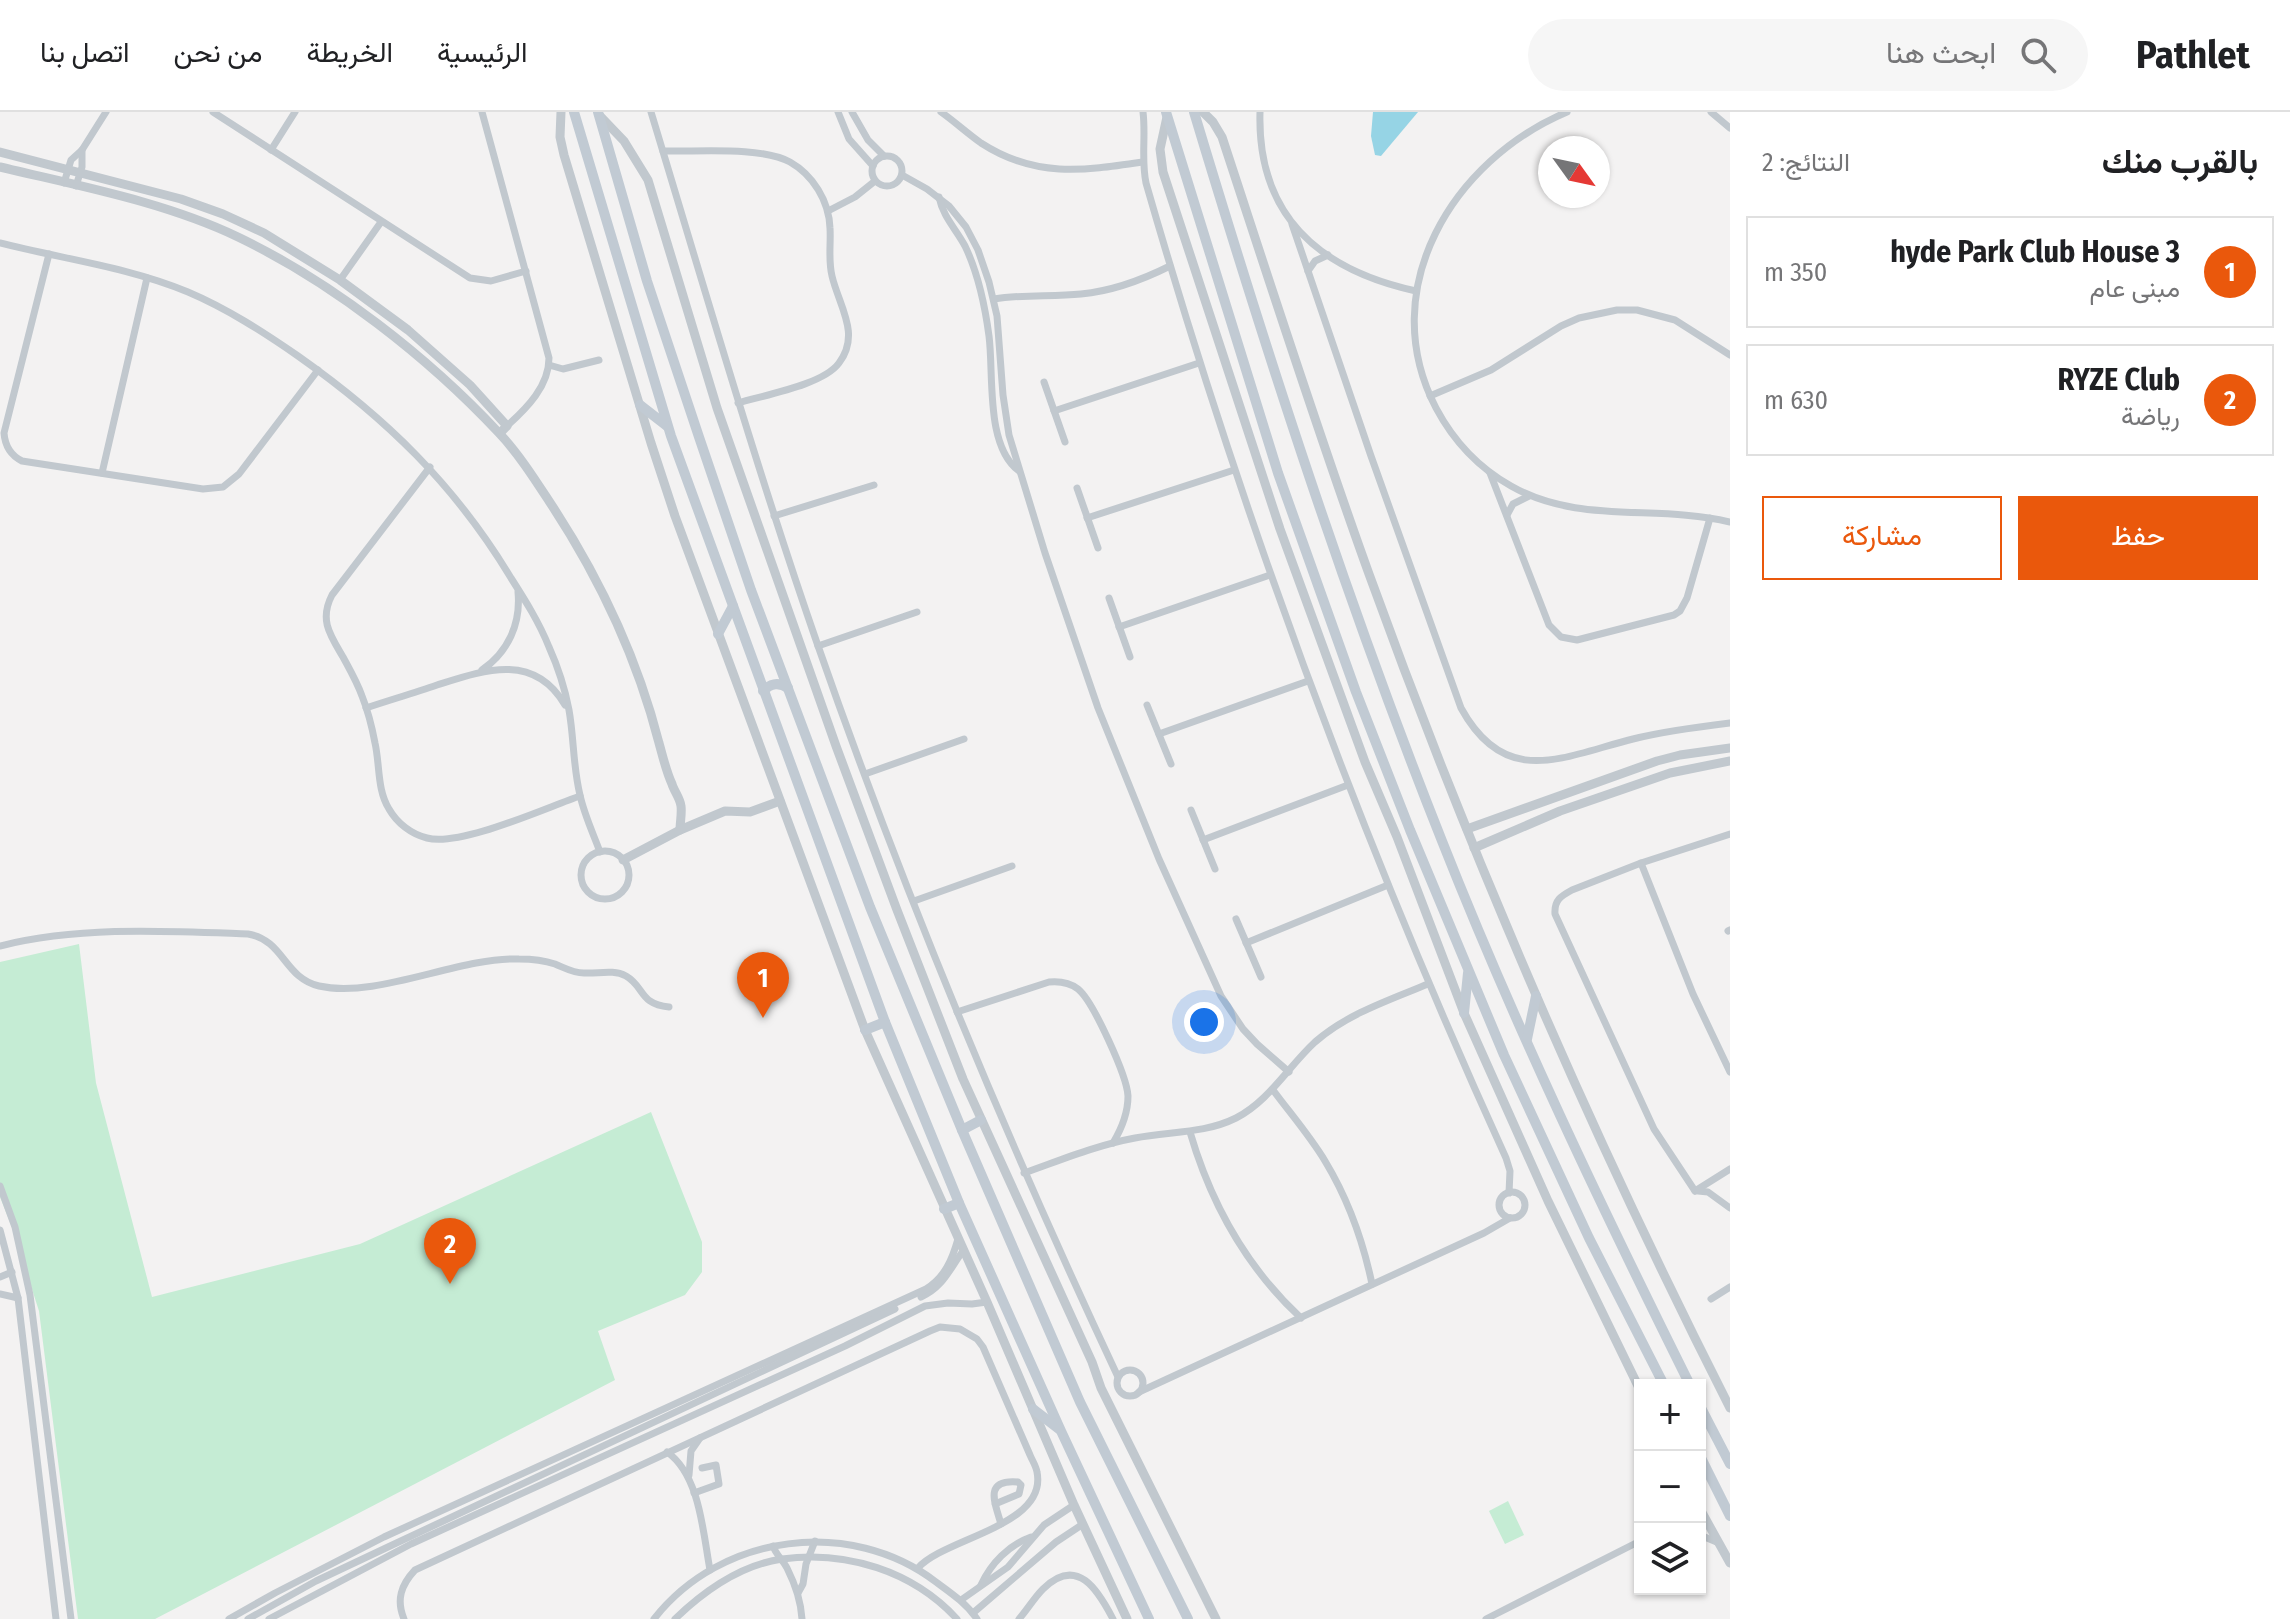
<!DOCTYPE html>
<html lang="ar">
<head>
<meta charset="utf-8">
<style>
  :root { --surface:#fff; --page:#f6f6f6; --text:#202124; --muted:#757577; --line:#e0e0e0; --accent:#ea580c }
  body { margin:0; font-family:"Fira Sans Condensed",Vazirmatn,sans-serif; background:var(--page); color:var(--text); direction:rtl }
  .controls { position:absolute; right:24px; bottom:24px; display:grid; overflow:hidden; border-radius:0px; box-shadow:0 2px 6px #0004 }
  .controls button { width:72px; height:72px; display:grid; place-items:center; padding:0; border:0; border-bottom:2px solid var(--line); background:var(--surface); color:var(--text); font:40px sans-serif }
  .compass { position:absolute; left:1538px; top:24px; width:72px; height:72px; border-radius:50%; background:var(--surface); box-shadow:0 2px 6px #0004; rotate:123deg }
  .you { position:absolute; left:1204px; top:910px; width:28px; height:28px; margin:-20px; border:6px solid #fff; border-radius:50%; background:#1a73e8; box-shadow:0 0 0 12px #1a73e833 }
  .badge { display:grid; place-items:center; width:52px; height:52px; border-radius:50%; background:var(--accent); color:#fff; font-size:26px; font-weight:700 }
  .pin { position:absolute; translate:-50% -66px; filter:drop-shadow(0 2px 4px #0008) }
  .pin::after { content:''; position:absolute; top:42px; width:28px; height:24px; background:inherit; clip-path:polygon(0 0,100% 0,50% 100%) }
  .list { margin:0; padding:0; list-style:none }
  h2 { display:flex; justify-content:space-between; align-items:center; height:104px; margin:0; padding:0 32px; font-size:34px }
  h2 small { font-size:26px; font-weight:400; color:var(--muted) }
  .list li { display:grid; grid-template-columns:52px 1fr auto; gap:24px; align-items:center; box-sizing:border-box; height:112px; margin:0 16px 16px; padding:0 16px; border:2px solid var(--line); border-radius:0px }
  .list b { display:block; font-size:30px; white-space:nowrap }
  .list p { margin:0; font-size:26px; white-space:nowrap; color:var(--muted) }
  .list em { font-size:26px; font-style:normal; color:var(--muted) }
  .actions { display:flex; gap:16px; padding:24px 32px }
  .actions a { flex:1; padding:18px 0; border:2px solid var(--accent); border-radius:0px; text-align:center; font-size:28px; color:var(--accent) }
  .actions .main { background:var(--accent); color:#fff }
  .icon { flex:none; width:44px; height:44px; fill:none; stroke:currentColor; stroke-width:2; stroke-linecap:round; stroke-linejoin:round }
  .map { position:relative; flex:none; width:1730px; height:1507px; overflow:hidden; direction:ltr }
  header { display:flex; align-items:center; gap:48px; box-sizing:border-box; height:112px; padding:0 40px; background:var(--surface); border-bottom:2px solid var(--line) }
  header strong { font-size:38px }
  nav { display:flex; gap:44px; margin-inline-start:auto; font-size:28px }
  .search { width:560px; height:72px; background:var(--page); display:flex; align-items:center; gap:20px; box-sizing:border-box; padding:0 28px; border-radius:44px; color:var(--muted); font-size:30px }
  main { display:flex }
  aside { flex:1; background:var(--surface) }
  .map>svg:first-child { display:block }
</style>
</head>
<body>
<header>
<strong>Pathlet</strong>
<div class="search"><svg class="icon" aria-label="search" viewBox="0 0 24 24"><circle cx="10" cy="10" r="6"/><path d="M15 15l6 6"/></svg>ابحث هنا</div>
<nav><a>الرئيسية</a><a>الخريطة</a><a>من نحن</a><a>اتصل بنا</a></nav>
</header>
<main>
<aside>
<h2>بالقرب منك<small>النتائج: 2</small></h2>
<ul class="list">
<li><span class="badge">1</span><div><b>hyde Park Club House 3</b><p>مبنى عام</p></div><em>350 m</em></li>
<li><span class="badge">2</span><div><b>RYZE Club</b><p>رياضة</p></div><em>630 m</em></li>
</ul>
<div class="actions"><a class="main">حفظ</a><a>مشاركة</a></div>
</aside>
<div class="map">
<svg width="1730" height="1507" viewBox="0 0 1730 1507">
  <rect width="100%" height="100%" fill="#f3f2f2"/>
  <g fill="#c5ecd4">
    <polygon points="79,832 96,971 152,1185 360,1132 651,1000 702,1130 702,1160 685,1183 598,1219 615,1268 155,1507 78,1507 39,1199 13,1118 0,1085 0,850"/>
    <polygon points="1508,1389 1524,1423 1505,1432 1489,1399"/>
  </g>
  <polygon fill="#96d4e5" points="1373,0 1418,0 1381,44 1375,43 1371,24"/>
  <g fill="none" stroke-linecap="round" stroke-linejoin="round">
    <g stroke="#c1c8ce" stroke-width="7">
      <polyline points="213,0 470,166 491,169 526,159"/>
      <path d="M482,0L549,246C549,274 527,296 507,314"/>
      <path d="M651,0C705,178 756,355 817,531C904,781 1006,1026 1118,1265"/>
      <polyline points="838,0 849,27 873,54"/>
      <polyline points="852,0 868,28 884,44"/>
      <path d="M941,0C955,10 967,21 981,31C1035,66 1082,59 1143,50"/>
      <path d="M1143,0C1146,24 1141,47 1146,71C1242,405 1362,730 1506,1046L1510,1059L1509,1081"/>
      <path d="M1260,0C1257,104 1320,158 1416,179"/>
      <path d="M1567,0C1453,48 1374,177 1436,296C1453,328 1479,356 1511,374C1579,413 1656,392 1730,410"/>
      <polyline points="1711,0 1730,16"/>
      <polyline points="271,38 295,0"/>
      <path d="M663,39C698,40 760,34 790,50C813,63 829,89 830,116C831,132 828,148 832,164C839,194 861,222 839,251C823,273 764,283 738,291"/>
      <circle cx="887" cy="59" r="15"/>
      <polyline points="902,63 927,77 949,94 966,115 978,138 989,170 997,204 1003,283 1009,323 1045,441 1098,596 1159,747 1221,884 1243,917 1257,932 1289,960"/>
      <polyline points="64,71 71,48 82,38 106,0"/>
      <polyline points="76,74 82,55 82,38"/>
      <path d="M939,85C943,105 956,117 965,134C978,161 985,194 989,224C994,262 985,334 1019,359"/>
      <polyline points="828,99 855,85 875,69"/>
      <path d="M1292,112L1371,344L1461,596C1506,678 1564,644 1633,627C1665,619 1697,615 1730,611"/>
      <path d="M0,131C63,147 128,155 188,180C228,197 263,220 298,244C386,306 455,373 511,466C525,488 539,510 549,535C558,555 565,577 569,598C574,626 573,655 580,683C584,702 593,721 600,740"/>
      <path d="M49,142L4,321C5,334 10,343 22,349L203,377L223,375L239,362L318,258"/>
      <polyline points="1308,159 1315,149 1328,143"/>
      <polyline points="340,168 381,110"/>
      <path d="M994,187C1023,182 1052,185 1081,182C1113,179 1142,168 1170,154"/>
      <polyline points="549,253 563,257 599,248"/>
      <polyline points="1044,270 1065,330"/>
      <polyline points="1430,284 1491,258 1561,214 1579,206 1617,198 1637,198 1675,208 1730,243"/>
      <polyline points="1054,299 1199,251"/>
      <path d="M430,355L332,483C319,508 330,523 343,545C350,558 357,570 362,584C368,599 372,615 375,631C380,653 377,678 389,697C397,711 411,722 427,726C460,735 545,696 580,684"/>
      <polyline points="102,361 147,166"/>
      <polyline points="1490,361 1549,513 1561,525 1577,528 1674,503 1680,499 1687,486 1710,406"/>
      <polyline points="1077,376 1098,436"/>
      <polyline points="1507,403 1513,392 1529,384"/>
      <polyline points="774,404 874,373"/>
      <polyline points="1087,406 1234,358"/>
      <polyline points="1109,486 1130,545"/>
      <polyline points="1119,515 1270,463"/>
      <polyline points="818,534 917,500"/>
      <path d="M482,558C508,540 521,512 518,480"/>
      <polyline points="1147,593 1171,652"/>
      <path d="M366,596C390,588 414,581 437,573C484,558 534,540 565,593"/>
      <polyline points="1159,622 1308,569"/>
      <polyline points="865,662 964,627"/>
      <polyline points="1191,698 1215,757"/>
      <polyline points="1203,728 1348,673"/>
      <circle cx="605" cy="763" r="24"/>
      <polyline points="1641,751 1693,882 1730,960"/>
      <polyline points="914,789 1012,754"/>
      <polyline points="1236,807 1261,865"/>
      <polyline points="1728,819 1730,818"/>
      <polyline points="1246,831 1388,773"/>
      <path d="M0,834C80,814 166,819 248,822C284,828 284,866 319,874C377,887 458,845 519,847C531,847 543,848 555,852C565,856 573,861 584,861C598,862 613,857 626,864C645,875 639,892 669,895"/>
      <path d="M957,900L1049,870C1060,869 1069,870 1078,877C1093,889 1127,964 1128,984C1128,1001 1122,1016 1113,1031"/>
      <path d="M1273,978C1290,1001 1310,1024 1325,1049C1348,1087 1363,1129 1372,1172"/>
      <path d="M1190,1020C1211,1092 1245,1154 1301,1206"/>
      <path d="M1024,1061C1061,1048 1097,1033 1135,1026C1169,1019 1204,1022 1236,1006C1269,989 1288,955 1315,930C1347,902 1389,888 1428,872"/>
      <polyline points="0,1074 15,1115 30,1183 71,1507"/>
      <path d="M1695,1079L1654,1017L1555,802C1554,788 1561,784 1572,778L1641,751L1730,722"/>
      <polyline points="1695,1079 1730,1057"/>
      <polyline points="1698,1079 1708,1080 1730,1096"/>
      <circle cx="1512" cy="1093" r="13"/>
      <polyline points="0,1118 18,1186 56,1507"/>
      <polyline points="0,1165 12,1160"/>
      <polyline points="0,1182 18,1186"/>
      <path d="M921,1185C943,1175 949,1158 963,1139"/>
      <polyline points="1711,1187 1730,1175"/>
      <circle cx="1130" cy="1271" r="13"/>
      <polyline points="1139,1280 1484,1121 1510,1106"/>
      <path d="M667,1340C700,1363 703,1421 710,1458"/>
      <polyline points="689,1363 691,1339 700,1326"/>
      <polyline points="694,1381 719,1372 716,1353 702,1356"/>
      <path d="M995,1392L1019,1382L1021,1373L1018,1370C983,1367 995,1391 1001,1412"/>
      <polyline points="1700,1423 1719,1431"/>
      <path d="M773,1434C776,1443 783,1448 787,1456C795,1472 801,1489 802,1507"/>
      <path d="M981,1473C991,1451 1009,1433 1031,1425"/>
      <polyline points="798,1481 803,1472 806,1452 815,1429"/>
      <polyline points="961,1488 1008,1455 1044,1413 1074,1393"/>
      <polyline points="973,1501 1056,1430 1083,1412"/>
      <path d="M229,1507L275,1481L384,1425L926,1177C945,1165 952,1148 958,1127"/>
      <polyline points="248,1507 316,1469 388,1435 895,1197"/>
      <polyline points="269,1507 411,1432 845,1234 925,1194 948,1191 972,1192 987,1190"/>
      <path d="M404,1507C396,1488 401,1473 415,1458L930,1219L940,1215L960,1217L977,1227L983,1235L1030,1343C1032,1348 1036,1354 1037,1360C1048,1414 944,1426 918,1456"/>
      <path d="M654,1507C721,1421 851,1405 936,1470C951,1481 966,1491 977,1507"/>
      <path d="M675,1507C704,1479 741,1453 782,1447C846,1438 913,1459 957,1507"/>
      <path d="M1019,1507C1027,1498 1034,1486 1043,1477C1077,1443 1098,1478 1113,1507"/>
      <polyline points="1486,1507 1640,1429"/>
    </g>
    <g stroke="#c1c8ce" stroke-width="9">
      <polyline points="561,0 560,25 564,43 651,331 675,404 865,918 987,1190 1074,1393 1127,1507"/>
      <path d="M1203,0L1213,10L1222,25C1270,171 1317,318 1369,462C1472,747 1593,1026 1730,1296"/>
      <polyline points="599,3 624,29 648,68 717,296 836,634 897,798 963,967 1092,1250 1101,1276 1216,1507"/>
      <polyline points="1167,5 1160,37 1163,60 1280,417 1365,650 1397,725 1464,901 1548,1089 1640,1278"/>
      <polyline points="0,40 181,87 223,102 264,121 340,168 408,218 470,273 507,314 500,321"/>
      <path d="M0,55C79,74 165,90 238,125C332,170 428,245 499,321C518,341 534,366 549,389C598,463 637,545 659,631C663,645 666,659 672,672C674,679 680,686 681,694C682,702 680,710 680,718"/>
      <polyline points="1467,717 1657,649 1680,643 1730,636"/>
      <polyline points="1474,736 1560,699 1670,661 1730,649"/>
      <polyline points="623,748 680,718 725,699 750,700 780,689"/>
      <polyline points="1700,1397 1730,1451"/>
    </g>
    <g stroke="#c1cad3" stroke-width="10">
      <polyline points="574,0 671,324 885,910 959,1091 1061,1319 1149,1507"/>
      <polyline points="598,0 647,169 699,325 751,478 870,795 962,1018 1080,1290 1188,1507"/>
      <polyline points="1166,0 1278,361 1356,580 1410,718 1504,943 1589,1126 1664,1273"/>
      <path d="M1194,0C1268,246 1347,490 1442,729C1515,914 1601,1094 1690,1273"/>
      <polyline points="640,293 667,314"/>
      <polyline points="718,522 733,494"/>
      <path d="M763,579C771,571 779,570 788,576"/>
      <polyline points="1464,901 1468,861"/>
      <polyline points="865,918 885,910"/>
      <polyline points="1527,927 1536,884"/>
      <polyline points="962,1018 981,1008"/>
      <polyline points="944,1097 959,1091"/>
      <polyline points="1700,1294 1730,1352"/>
      <polyline points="1033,1297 1059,1317"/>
      <polyline points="1700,1344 1730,1404"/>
    </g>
  </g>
</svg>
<div class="controls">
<button>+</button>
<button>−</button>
<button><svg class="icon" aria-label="layers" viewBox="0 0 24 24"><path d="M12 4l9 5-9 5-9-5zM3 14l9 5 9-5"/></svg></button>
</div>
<svg class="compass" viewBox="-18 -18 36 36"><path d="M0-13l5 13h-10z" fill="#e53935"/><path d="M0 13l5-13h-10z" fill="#757577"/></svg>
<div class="you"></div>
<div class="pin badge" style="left:763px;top:906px">1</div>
<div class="pin badge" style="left:450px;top:1172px">2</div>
</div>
</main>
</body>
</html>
